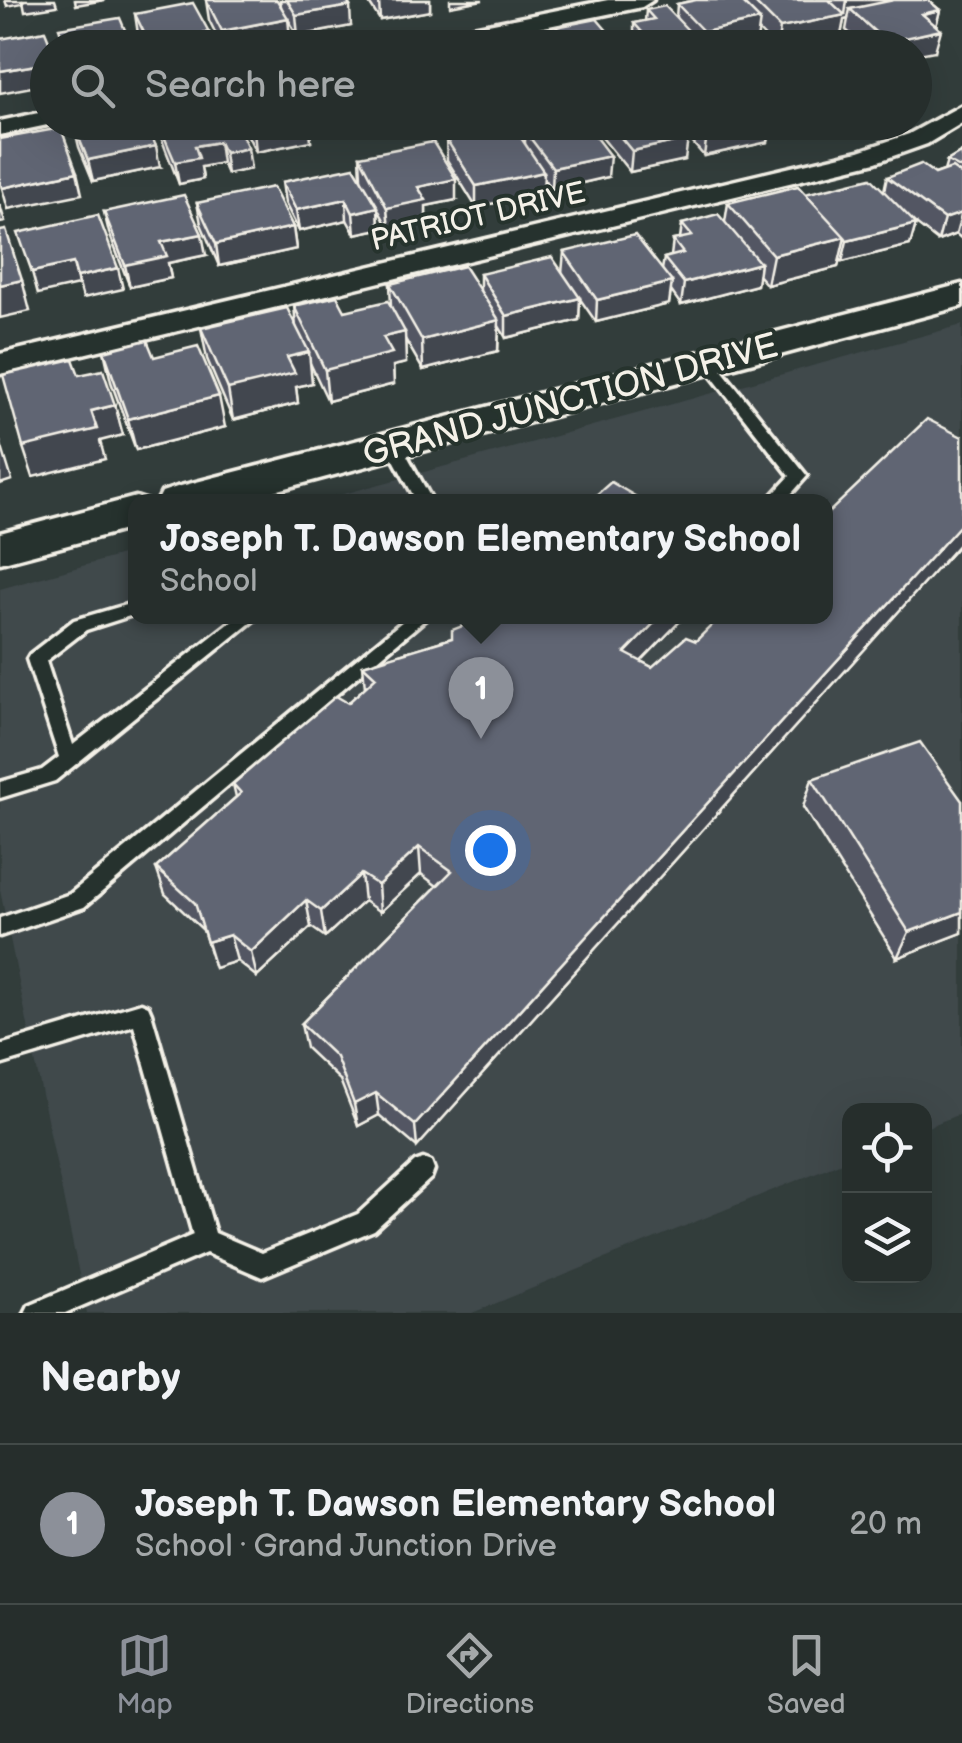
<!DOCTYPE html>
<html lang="en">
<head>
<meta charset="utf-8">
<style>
  :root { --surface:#262e2c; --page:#2e3634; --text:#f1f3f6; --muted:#a4a8a9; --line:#424a48; --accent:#8c9099 }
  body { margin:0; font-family:"Balsamiq Sans",sans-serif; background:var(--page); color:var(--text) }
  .controls { position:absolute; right:30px; bottom:30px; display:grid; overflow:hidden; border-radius:20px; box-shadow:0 10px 40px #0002 }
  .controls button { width:90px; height:90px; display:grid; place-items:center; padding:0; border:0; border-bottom:2px solid var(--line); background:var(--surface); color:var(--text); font:50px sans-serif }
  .you { position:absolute; left:490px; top:850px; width:35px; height:35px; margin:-25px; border:8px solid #fff; border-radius:50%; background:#1a73e8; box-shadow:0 0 0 15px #1a73e833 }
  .badge { display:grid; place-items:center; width:65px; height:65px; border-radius:50%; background:var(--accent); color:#fff; font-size:32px; font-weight:700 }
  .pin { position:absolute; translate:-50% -82px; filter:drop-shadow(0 2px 5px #0008) }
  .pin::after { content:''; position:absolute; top:52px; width:35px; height:30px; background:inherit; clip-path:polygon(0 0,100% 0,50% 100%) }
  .popup { position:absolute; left:128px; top:494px; width:705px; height:130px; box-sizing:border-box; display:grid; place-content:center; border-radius:20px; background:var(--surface); filter:drop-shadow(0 2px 8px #0005); font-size:32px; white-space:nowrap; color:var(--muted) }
  .popup b { font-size:38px; color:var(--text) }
  .popup::after { content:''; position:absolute; left:50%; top:100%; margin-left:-20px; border:20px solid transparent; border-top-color:var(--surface) }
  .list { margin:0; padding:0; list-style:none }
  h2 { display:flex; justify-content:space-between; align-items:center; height:130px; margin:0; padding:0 40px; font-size:42px }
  h2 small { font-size:32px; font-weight:400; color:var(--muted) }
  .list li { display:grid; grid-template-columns:65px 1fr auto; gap:30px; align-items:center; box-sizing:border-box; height:160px; padding:0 40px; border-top:2px solid var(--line) }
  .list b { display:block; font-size:38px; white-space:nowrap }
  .list p { margin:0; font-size:32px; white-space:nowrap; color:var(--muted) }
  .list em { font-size:32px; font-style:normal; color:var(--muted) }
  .icon { flex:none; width:55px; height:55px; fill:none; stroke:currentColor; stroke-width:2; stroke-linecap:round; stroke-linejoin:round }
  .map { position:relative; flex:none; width:962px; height:1313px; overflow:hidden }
  .search { position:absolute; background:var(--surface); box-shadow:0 10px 40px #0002; left:30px; right:30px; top:30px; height:110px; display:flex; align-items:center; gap:25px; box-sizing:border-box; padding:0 35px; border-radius:55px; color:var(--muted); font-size:38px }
  .sheet { height:290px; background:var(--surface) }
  nav { display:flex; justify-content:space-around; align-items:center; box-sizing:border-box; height:140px; border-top:2px solid var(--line); background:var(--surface); font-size:28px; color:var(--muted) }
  nav a { display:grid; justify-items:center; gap:5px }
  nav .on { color:var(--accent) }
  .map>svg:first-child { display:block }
</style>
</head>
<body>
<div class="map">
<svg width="962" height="1313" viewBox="0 0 962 1313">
  <rect width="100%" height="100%" fill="#323d3b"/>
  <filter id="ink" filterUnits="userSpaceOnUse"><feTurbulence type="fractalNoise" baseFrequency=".01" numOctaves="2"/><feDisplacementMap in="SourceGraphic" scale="20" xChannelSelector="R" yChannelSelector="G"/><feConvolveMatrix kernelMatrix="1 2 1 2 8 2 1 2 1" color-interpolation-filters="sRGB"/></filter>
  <g filter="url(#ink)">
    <polygon fill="#40494c" points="962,325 962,1113 925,1128 924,1110 850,1110 849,1159 472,1313 87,1313 0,890 0,589 136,551 136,616 826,616 826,502 318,501"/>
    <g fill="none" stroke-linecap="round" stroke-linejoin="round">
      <defs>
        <g id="service">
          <polygon points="708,357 713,359 807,476 784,502 766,502 790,476 703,365 701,362"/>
          <polygon points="394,440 399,441 433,502 417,502 386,445"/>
          <polygon points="136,602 136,614 86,630 46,661 73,745 238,616 259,616 55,781 0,798 0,782 42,770 59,757 27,659 30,654 74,620"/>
          <polygon points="409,616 429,616 84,907 0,936 0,918 70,894"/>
          <polygon points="141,1003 148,1006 151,1013 215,1233 262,1253 358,1214 415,1162 423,1159 431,1162 434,1170 431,1178 374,1230 262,1277 206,1253 65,1313 25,1313 29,1305 193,1235 134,1025 0,1065 0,1045"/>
        </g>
        <g id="minor">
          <polygon points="608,0 653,0 642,7 440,48 392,48 403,41"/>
          <polygon points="962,105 962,123 927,144 876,162 0,374 0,354 859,151 909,134"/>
          <polygon points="48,111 48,122 57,123 0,135 0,121"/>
        </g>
        <g id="tertiary">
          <polygon points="962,284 962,306 234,502 157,502 162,492 177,487"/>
          <polygon points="136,497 151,502 136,502 136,527 0,563 0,533"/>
        </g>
      </defs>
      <use href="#service" stroke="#f4f1e8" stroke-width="7"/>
      <use href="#minor" stroke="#f4f1e8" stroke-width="7"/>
      <use href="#tertiary" stroke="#f4f1e8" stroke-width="7"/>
      <use href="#service" fill="#26332d" fill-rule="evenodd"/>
      <use href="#minor" fill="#26332d" fill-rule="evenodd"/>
      <use href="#tertiary" fill="#26332d" fill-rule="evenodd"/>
    </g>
    <g fill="#535763" stroke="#f4f1e8" stroke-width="2.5">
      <polygon points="206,0 281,6 280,0 346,0 351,26 298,36 288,19 290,39 244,48 223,48 209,20"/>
      <polygon points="367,0 430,0 430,11 380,20"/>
      <polygon points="696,0 928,0 940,10 936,26 935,51 914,48 861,48 865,47 846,30 848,19 844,20 841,35 782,48 775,48 758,30 757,41 724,48 544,48 544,41 556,39 556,27 621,47 622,36 634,34 634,23 645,21 646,10 676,18 677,4"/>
      <polygon points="135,14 211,48 145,48 138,34"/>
      <polygon points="155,122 236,122 251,169 227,174 222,163 201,167 203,179 179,184"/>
      <polygon points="241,122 323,122 324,128 310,130 311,141 256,152"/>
      <polygon points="601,122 674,122 685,160 630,172 600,135"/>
      <polygon points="675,122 786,122 771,126 768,142 704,156"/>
      <polygon points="802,122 843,122 810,131"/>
      <polygon points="74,126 160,167 93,181 79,147"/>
      <polygon points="525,131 608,177 552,190 544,179 543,193 476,207 447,160 446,139 525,144"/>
      <polygon points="962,152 962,239 956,234 938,241 916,224 910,245 842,262 840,260 838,267 767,285 758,275 757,285 681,305 671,291 669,304 596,322 580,299 579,320 506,338 499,326 498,351 423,370 405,339 406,363 393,366 394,384 328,401 310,363 312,383 296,387 298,403 233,420 207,359 201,328 296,327 294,306 345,311 391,307 390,284 480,291 480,274 562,273 564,252 662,270 664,258 671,256 673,240 680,239 682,224 725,222 728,203 805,194 884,191 887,177 935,174 944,171 947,161"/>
      <polygon points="360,156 456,200 426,206 426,221 389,229 378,209 379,229 355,234 347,220 299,231 285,203 282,182 361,178"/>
      <polygon points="197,203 293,227 296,249 219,266 201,224"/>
      <polygon points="104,212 206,255 168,263 171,278 130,287 109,233"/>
      <polygon points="104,351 154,357 225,427 136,450 111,382"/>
      <polygon points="962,437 962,541 417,1147 379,1115 358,1126 340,1080 306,1048 301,1024 437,886 421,874 380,912 364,901 325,937 311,927 257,977 237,961 215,968 203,930 165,894 156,868 236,797 233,784 348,703 365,688 363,665 452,638 479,616 685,616 641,661 652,667 696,641"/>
      <polygon points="812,779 962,801 962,933 897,958 803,807"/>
    </g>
    <g fill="#434750" stroke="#f4f1e8" stroke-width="2.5">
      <polygon points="5,0 22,0 22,3 7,6"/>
      <polygon points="23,0 55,0 57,6 25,11"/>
      <polygon points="75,0 105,0 76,5"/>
      <polygon points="379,0 430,0 430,11 380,20"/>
      <polygon points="450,0 483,0 450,6"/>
      <polygon points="847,0 912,0 850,9 848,19 844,20 841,35 777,48 780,28 845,15"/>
      <polygon points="350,6 351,26 298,36 296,15"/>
      <polygon points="940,10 935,31 922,14"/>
      <polygon points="288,18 290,39 244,48 225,48 222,31"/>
      <polygon points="760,20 757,41 724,48 702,48 704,32"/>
      <polygon points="941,30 935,51 914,55 914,48 885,48 886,42"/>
      <polygon points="209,32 211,48 150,48 149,43"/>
      <polygon points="700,43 699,48 678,48"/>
      <polygon points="48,63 48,84 0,93 0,71"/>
      <polygon points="298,122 323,122 324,128 310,130 311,141 256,152 254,131"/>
      <polygon points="336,122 389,122 337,132"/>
      <polygon points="725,122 786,122 771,126 768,142 704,156 708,126"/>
      <polygon points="812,122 843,122 810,131"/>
      <polygon points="688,139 685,160 630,172 632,151"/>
      <polygon points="219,142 222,163 201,167 203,179 179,184 175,162 195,146"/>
      <polygon points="156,146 160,167 93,181 88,160"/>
      <polygon points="248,148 251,169 227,174 224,153"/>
      <polygon points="610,156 608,177 552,190 553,168"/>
      <polygon points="77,172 82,194 8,209 2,188"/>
      <polygon points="544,172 543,193 476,207 476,186"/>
      <polygon points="456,179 456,200 426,206 426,221 389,229 387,208 418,187"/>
      <polygon points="346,199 347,220 299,231 296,210"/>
      <polygon points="0,205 5,222 0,223"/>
      <polygon points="378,207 379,229 355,234 353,213"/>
      <polygon points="962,212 956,234 938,241 944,219"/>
      <polygon points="916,224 910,245 842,262 847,241"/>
      <polygon points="293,227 296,249 219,266 216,244"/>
      <polygon points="202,234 206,255 168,263 171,278 130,287 125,265 161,242"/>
      <polygon points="845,237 838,267 767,285 773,255"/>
      <polygon points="73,263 78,285 38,294 32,272"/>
      <polygon points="760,263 757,285 681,305 684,283"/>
      <polygon points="118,268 123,289 83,298 77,277"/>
      <polygon points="22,280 30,311 0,318 0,285"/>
      <polygon points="672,282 669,304 596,322 597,300"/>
      <polygon points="580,298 579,320 506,338 506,316"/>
      <polygon points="499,320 498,351 423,370 422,340"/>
      <polygon points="405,332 406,363 393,366 394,384 328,401 325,370 383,337"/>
      <polygon points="309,352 312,383 296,387 298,403 233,420 228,389 287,357"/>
      <polygon points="219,396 225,427 136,450 128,419"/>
      <polygon points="115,405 123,435 100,441 105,459 33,477 23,447 91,411"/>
      <polygon points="0,441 12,480 0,484"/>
      <polygon points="962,523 962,541 417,1147 415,1125"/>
      <polygon points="661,616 685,616 621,682 625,653"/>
      <polygon points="419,847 421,874 380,912 378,885"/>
      <polygon points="361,874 364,901 325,937 321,911"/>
      <polygon points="306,900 311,927 257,977 251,952"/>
      <polygon points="962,912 962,933 897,958 909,932"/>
      <polygon points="230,935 237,961 215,968 207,942"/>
      <polygon points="376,1093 379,1115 358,1126 354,1104"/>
    </g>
    <g fill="#606573" stroke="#f4f1e8" stroke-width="2.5">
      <polygon points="206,0 277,0 288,18 222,31"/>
      <polygon points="287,0 346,0 350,6 296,15"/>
      <polygon points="696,0 740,0 760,20 704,32 677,4"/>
      <polygon points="752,0 829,0 845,15 780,28"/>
      <polygon points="894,0 928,0 940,10 922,14 941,30 886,42 850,9"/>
      <polygon points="193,3 209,32 149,43 135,14"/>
      <polygon points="665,6 700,43 678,48 632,48 622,36 642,32 634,23 654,19 646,10"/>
      <polygon points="120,18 132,47 66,48 59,28"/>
      <polygon points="597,19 622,48 549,48 544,41 565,37 556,27"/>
      <polygon points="45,31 52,48 48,48 48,63 0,71 0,39"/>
      <polygon points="523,34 533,48 485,48 481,42"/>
      <polygon points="90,122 145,122 156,146 88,160 74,126"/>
      <polygon points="158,122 236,122 248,148 224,153 219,142 195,146 199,158 175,162"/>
      <polygon points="249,122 298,122 254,131"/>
      <polygon points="566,122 584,122 610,156 553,168 525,131"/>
      <polygon points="608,122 674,122 688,139 632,151"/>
      <polygon points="705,122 725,122 708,126"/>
      <polygon points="513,126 544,172 476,186 446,139"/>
      <polygon points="61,128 77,172 2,188 0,183 0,139"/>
      <polygon points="433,142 456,179 418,187 426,200 387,208 360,156"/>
      <polygon points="962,152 962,169 947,161"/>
      <polygon points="921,164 935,174 952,168 962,175 962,213 944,219 887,177"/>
      <polygon points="354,167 378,207 353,213 346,199 296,210 282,182"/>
      <polygon points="871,178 916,224 847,241 805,194"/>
      <polygon points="798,186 845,237 773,255 728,203"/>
      <polygon points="273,187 293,227 216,244 197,203"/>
      <polygon points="184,195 202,234 161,242 167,256 125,265 104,212"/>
      <polygon points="718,214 760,263 684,283 664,258 683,253 673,240 692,236 682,224"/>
      <polygon points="98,215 118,268 77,277 73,263 32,272 18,233"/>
      <polygon points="6,230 22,280 0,285 0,231"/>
      <polygon points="635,235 672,282 597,300 564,252"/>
      <polygon points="552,257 580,298 506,316 480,274"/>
      <polygon points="464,266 499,320 422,340 390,284"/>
      <polygon points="337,296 345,311 388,301 405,332 383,337 392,353 325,370 294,306"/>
      <polygon points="287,308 309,352 287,357 295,373 228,389 201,328"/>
      <polygon points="147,340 154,357 198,346 219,396 128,419 104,351"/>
      <polygon points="73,359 79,375 103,370 115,405 91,411 97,429 23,447 3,375"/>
      <polygon points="927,419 962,437 962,523 415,1125 376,1093 354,1104 336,1057 301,1024 452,871 419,847 378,885 361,874 321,911 306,900 251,952 230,935 207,942 195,903 156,868 241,793 233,784 336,696 348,703 376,677 363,665 452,638 452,630 473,622 479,616 661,616 625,653 652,667 686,637 696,641 721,616 826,616 826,515"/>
      <polygon points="611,482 645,502 588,502"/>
      <polygon points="920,742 962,801 962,912 909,932 812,779"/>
    </g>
  </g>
  <g text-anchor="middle" stroke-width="8" stroke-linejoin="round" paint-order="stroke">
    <g font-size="30" fill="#f4f1e8" stroke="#26332d">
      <text transform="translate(478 216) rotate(-13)" y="10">PATRIOT DRIVE</text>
    </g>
    <g font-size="35" fill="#f4f1e8" stroke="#26332d">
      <text transform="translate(570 399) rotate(-15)" y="12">GRAND JUNCTION DRIVE</text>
    </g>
  </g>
</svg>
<div class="controls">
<button><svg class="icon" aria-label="locate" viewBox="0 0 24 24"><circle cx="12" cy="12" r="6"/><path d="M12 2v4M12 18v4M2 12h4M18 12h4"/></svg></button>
<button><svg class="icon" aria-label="layers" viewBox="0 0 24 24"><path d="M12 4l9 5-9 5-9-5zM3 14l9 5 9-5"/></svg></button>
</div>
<div class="you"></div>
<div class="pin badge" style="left:481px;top:739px">1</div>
<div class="popup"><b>Joseph T. Dawson Elementary School</b>School</div>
<div class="search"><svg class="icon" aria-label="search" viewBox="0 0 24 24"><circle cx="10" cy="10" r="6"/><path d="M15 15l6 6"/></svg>Search here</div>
</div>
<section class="sheet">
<h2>Nearby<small></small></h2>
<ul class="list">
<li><span class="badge">1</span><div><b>Joseph T. Dawson Elementary School</b><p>School · Grand Junction Drive</p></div><em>20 m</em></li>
</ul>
</section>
<nav>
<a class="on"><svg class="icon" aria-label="map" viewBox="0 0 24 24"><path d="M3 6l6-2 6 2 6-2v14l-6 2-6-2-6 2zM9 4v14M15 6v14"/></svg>Map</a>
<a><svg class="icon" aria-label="directions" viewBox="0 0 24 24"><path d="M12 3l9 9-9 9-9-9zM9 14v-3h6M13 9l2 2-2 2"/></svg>Directions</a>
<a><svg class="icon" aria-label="saved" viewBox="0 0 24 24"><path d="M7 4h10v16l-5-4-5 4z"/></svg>Saved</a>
</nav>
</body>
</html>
